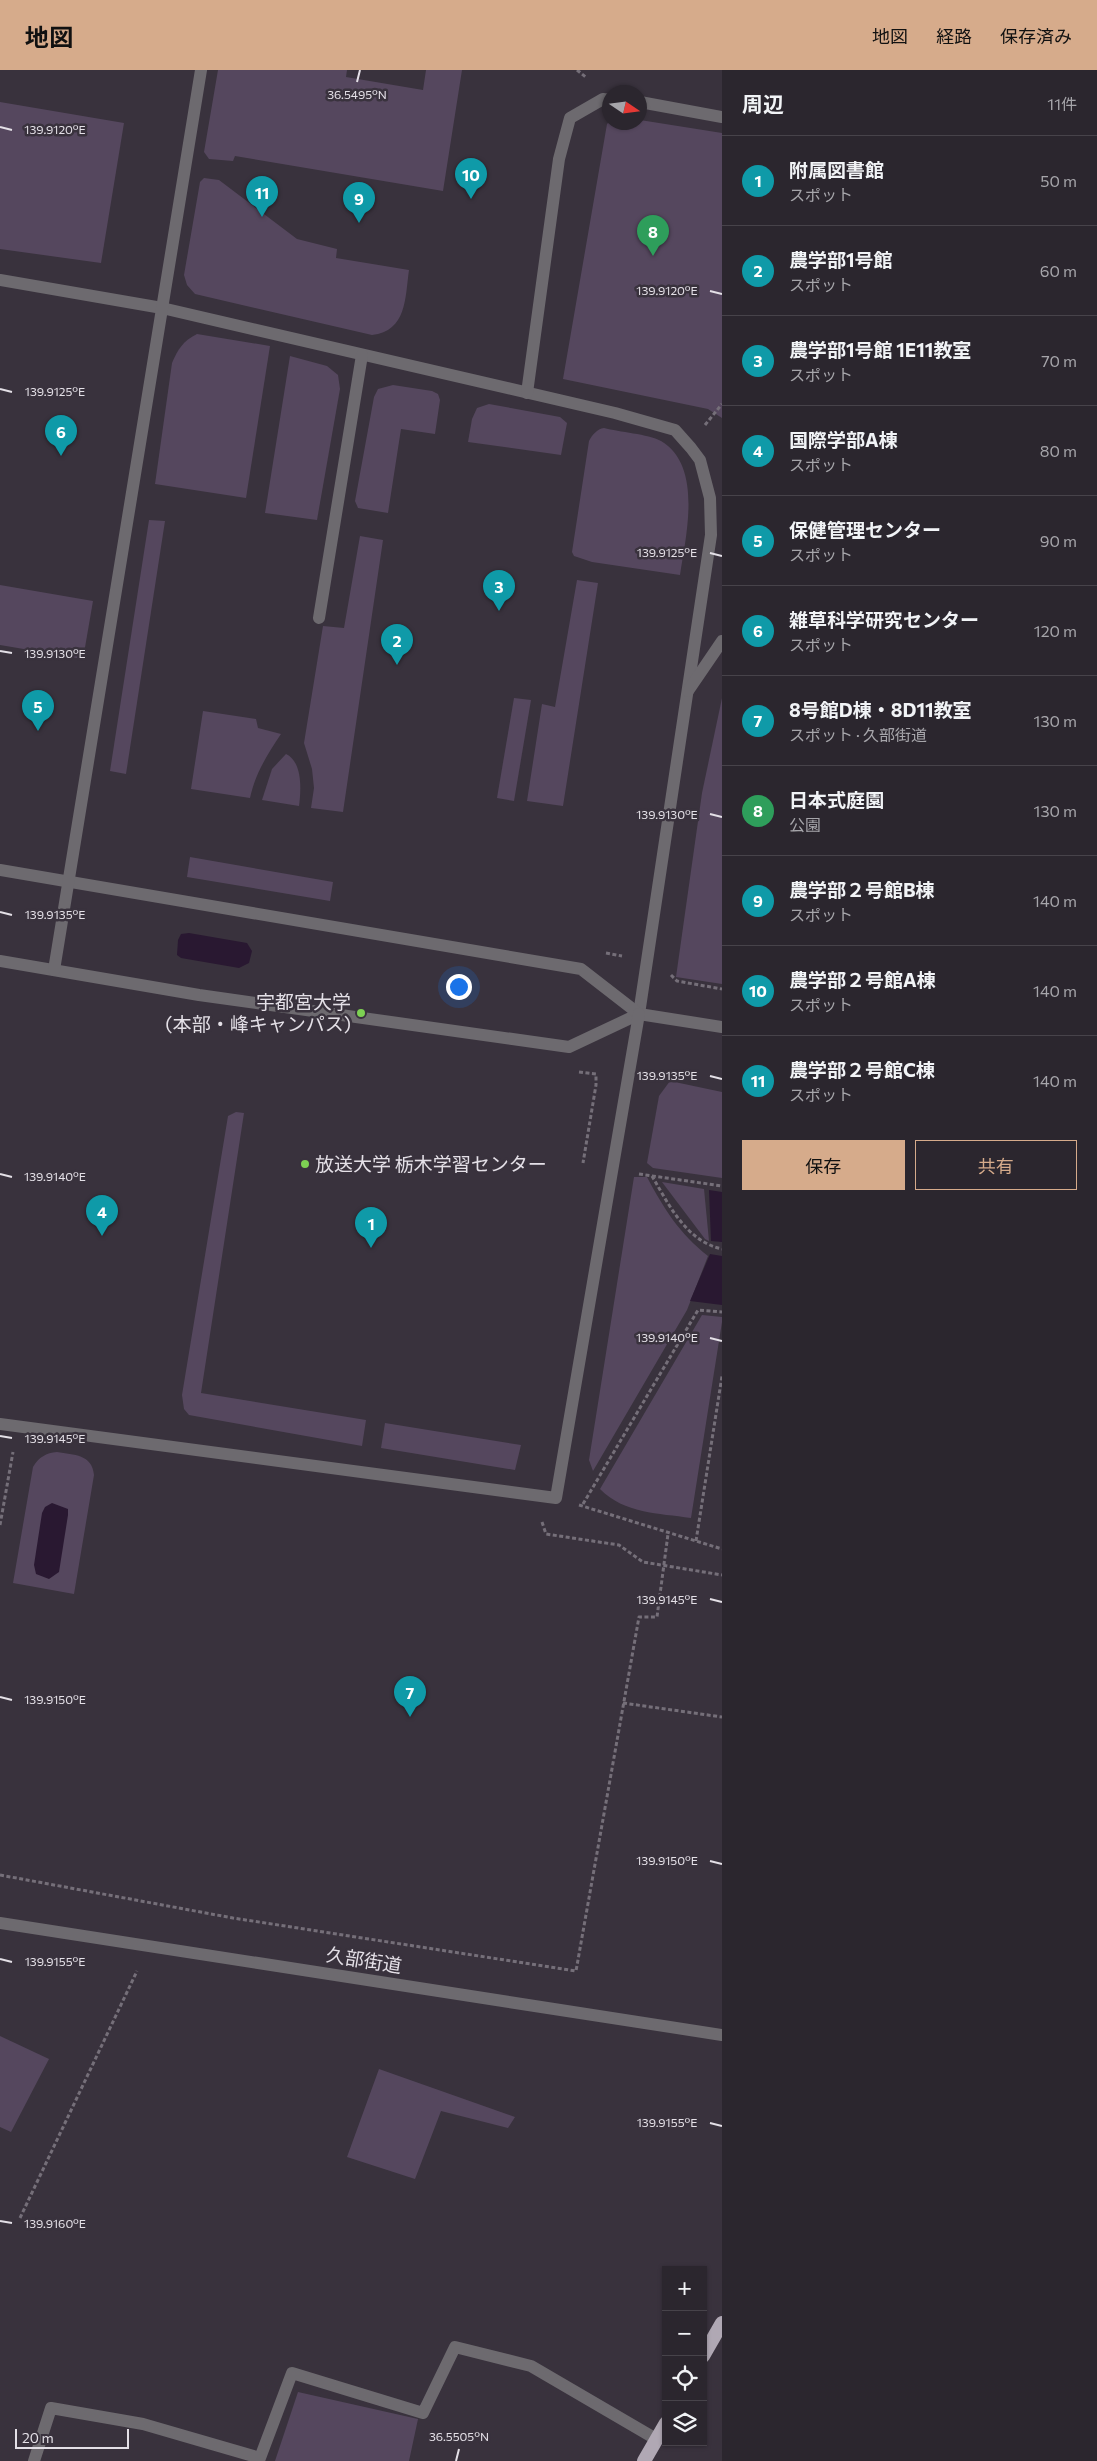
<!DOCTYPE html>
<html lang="ja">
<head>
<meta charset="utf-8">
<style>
  :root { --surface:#2b262e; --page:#37323a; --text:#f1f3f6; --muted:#a6a5aa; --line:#47434a; --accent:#d6ab8b }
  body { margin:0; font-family:Commissioner,"Noto Sans JP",sans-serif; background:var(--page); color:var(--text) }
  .controls { position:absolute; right:15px; bottom:15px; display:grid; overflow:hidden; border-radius:0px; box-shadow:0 1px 4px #0004 }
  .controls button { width:45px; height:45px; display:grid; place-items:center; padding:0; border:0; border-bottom:1px solid var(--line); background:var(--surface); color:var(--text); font:25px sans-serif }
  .compass { position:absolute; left:602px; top:15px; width:45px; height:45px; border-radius:50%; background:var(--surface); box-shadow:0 1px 4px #0004; rotate:103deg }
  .scale { position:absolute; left:15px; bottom:12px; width:114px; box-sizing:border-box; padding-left:5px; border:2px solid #e4e0e7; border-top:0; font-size:14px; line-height:18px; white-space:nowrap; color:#e4e0e7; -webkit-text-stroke:4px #39323d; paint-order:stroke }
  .you { position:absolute; left:458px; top:916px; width:18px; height:18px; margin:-12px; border:4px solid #fff; border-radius:50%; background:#1a73e8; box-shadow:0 0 0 8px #1a73e833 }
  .badge { display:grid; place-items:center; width:32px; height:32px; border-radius:50%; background:var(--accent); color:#fff; font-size:16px; font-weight:700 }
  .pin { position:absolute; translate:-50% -41px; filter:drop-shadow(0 1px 2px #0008) }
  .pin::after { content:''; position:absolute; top:26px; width:18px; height:15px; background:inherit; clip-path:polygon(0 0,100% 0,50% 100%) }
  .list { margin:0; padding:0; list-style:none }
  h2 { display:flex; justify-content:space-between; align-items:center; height:65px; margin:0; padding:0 20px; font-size:21px }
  h2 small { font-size:16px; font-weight:400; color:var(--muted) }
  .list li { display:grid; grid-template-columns:32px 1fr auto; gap:15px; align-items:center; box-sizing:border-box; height:90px; padding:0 20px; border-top:1px solid var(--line) }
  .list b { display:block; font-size:19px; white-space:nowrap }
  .list p { margin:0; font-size:16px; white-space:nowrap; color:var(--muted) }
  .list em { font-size:16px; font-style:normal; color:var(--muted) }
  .actions { display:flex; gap:10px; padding:15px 20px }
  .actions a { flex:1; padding:11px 0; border:1px solid var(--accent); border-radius:0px; text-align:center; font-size:18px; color:var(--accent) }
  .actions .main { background:var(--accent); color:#111 }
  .icon { flex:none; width:28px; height:28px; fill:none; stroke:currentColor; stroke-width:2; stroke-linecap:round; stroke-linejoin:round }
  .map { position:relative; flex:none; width:722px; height:2391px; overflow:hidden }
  header { display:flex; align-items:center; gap:30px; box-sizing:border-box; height:70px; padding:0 25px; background:var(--accent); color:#111 }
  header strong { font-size:24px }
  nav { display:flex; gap:28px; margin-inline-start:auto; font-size:18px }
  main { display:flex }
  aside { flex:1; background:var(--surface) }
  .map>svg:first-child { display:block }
</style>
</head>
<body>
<header>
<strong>地図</strong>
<nav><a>地図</a><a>経路</a><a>保存済み</a></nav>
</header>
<main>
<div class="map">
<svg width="722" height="2391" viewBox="0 0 722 2391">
  <rect width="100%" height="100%" fill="#39323d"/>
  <g fill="#55475e">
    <polygon points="218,0 347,0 346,7 423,20 426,0 462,0 443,121 235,86 233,91 209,89 204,82"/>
    <polygon points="0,32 124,53 101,193 0,179"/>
    <polygon points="640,50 722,63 722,348 708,339 563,309 607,54 609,52 640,52"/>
    <path d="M204,108L219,110L297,169L337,179L336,188L409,200C405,228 407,261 372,265L195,224L187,215L184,205L200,112Z"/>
    <path d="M197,264L270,276L246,428L155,414L172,293C178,279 183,271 197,264Z"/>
    <polygon points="290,286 327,296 338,305 340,319 317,450 265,443"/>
    <polygon points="393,315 432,321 438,324 440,330 435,364 401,359 388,443 358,438 355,431 374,327 378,319"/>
    <polygon points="489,334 560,347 567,353 561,385 468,372 472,349 477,338"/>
    <path d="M604,358C619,362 648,364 661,371C703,396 686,465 680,505L592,492L574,486L572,482L589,371C592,365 597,359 604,358Z"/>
    <polygon points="149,450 165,451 126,704 110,701"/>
    <polygon points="360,466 383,470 343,742 311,738 314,718 312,699 304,673 323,556 344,558"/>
    <polygon points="577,510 598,513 563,736 527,731 542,634 555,637"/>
    <polygon points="0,515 93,531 83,589 0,575"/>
    <polygon points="514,628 531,630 514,731 497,728"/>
    <polygon points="722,628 722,914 676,907 702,723"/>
    <path d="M203,641L256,649L258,658L281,664C267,685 255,704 250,728L191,719Z"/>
    <path d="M286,684C303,692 301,721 299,736L262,730L272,699Z"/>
    <polygon points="190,787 333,812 330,831 187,807"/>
    <polygon points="670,1011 722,1022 722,1108 653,1098 647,1093 659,1026"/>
    <polygon points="236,1042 244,1043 201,1323 366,1350 362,1376 189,1345 184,1339 182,1325 228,1046"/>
    <path d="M634,1107H647C664,1139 679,1163 708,1186L687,1240L593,1401L589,1390Z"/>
    <polygon points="662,1112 704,1119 709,1171 705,1169"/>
    <path d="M702,1245L722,1247V1252L691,1448C658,1443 625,1444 600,1419Z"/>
    <polygon points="385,1353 521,1375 515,1400 381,1378"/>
    <path d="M57,1382C74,1385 92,1384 94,1405L74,1524L13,1513L33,1397C39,1387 46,1383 57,1382Z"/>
    <polygon points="0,1966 49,1989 11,2062 0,2057"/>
    <polygon points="379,1999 515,2047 508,2058 441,2041 415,2109 347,2087"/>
    <polygon points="298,2322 418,2349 409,2391 275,2391"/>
  </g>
  <g fill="#291831">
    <polygon points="189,863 247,873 252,881 249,893 239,898 181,888 177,885 178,870 181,864"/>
    <polygon points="709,1120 722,1122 722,1172 711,1171"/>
    <polygon points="710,1184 722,1186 722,1235 690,1231"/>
    <polygon points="52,1433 68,1439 68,1445 59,1502 49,1509 36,1504 34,1495 42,1443 45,1437"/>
  </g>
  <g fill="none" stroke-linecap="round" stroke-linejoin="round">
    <g stroke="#756f79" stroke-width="3" stroke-dasharray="4 2.5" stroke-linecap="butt">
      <polyline points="577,0 587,8"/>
      <polyline points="705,355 722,334"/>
      <polyline points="606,883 622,886"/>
      <polyline points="671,905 677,911 722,919"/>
      <polyline points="579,1002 596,1004 596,1015 583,1093"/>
      <polyline points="639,1104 722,1116"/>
      <path d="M652,1106C669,1135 686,1171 722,1179"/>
      <polyline points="583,1434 698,1240 722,1242"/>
      <polyline points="579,1435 722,1479"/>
      <polyline points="542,1452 546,1464 619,1475 643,1492 722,1505"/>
      <polyline points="0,1455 13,1382"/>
      <polyline points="696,1471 722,1306"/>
      <polyline points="623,1633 722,1647"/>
      <polyline points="0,1805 233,1848 576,1901 639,1547 657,1547 668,1464"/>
      <polyline points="20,2148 137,1901"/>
    </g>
    <g stroke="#6d6a6f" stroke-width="12">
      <polyline points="640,32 722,47"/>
      <polyline points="0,210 162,238 615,343 675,360 691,378 700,390 710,428 711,465 639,944 569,977 199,925 0,891"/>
      <polyline points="527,323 559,89 570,48 603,29 610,30"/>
      <polyline points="319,548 362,285"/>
      <polyline points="688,621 722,571"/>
      <polyline points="0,800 581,899 639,944 722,957"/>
      <polyline points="54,900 201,0"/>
      <polyline points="0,1354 556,1428 639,944"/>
    </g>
    <g stroke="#6d6a6f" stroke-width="12">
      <polyline points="0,1853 722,1965"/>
      <polyline points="34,2391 51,2338 143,2354 260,2388 292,2303 423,2343 455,2277 531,2296 656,2369"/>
    </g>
    <g stroke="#b0a8b4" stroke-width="14">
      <polyline points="703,2286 722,2253"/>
      <polyline points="644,2391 666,2353"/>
    </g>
  </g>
  <path fill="none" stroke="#e4e0e7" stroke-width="2" d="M357,12L360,0M0,57L12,60M710,221L722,224M0,319L12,322M710,483L722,486M0,581L12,583M710,744L722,747M0,842L12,845M710,1006L722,1009M0,1104L12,1107M710,1268L722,1271M0,1366L12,1368M710,1529L722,1532M0,1627L12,1630M710,1791L722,1794M0,1889L12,1892M710,2053L722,2056M0,2151L12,2153M456,2391L459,2379"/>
  <g fill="#7dd153" stroke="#39323d" stroke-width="2">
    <circle cx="361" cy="943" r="5"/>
    <circle cx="305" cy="1094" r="5"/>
  </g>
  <g text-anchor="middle" stroke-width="5" stroke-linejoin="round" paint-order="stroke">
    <g font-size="19" fill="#e4e0e7" stroke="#39323d" text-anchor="end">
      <text x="351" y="939">宇都宮大学<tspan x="351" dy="22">(本部・峰キャンパス)</tspan></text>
      <text x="315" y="1101" text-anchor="start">放送大学 栃木学習センター</text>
    </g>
    <g font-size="19" fill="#e4e0e7" stroke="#39323d">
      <text transform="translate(364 1890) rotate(9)" y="7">久部街道</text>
    </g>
  </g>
  <g font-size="12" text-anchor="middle" fill="#e4e0e7" stroke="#39323d" stroke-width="5" stroke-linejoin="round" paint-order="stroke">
    <text x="357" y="29">36.5495°N</text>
    <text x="55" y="64">139.9120°E</text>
    <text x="667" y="225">139.9120°E</text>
    <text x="55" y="326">139.9125°E</text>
    <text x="667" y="487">139.9125°E</text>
    <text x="55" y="588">139.9130°E</text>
    <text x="667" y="749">139.9130°E</text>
    <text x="55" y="849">139.9135°E</text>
    <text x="667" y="1010">139.9135°E</text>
    <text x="55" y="1111">139.9140°E</text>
    <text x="667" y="1272">139.9140°E</text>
    <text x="55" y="1373">139.9145°E</text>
    <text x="667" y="1534">139.9145°E</text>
    <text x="55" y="1634">139.9150°E</text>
    <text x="667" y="1795">139.9150°E</text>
    <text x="55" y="1896">139.9155°E</text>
    <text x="667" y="2057">139.9155°E</text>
    <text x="55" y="2158">139.9160°E</text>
    <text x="459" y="2371">36.5505°N</text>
  </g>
</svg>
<div class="controls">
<button>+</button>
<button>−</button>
<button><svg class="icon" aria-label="locate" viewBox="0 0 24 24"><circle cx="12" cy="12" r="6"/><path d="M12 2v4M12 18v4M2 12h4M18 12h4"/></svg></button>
<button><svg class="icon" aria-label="layers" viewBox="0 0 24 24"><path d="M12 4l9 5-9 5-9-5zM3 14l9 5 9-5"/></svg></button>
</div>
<svg class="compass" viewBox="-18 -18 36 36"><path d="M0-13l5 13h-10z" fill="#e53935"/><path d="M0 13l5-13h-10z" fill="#a6a5aa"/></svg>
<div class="scale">20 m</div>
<div class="you"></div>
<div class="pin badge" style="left:371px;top:1178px;background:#0f9aa8">1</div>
<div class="pin badge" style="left:397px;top:595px;background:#0f9aa8">2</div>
<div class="pin badge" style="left:499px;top:541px;background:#0f9aa8">3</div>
<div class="pin badge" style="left:102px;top:1166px;background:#0f9aa8">4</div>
<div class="pin badge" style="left:38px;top:661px;background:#0f9aa8">5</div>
<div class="pin badge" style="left:61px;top:386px;background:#0f9aa8">6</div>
<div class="pin badge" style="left:410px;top:1647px;background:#0f9aa8">7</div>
<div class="pin badge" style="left:653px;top:186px;background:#2e9e5b">8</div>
<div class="pin badge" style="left:359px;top:153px;background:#0f9aa8">9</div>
<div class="pin badge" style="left:471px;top:129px;background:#0f9aa8">10</div>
<div class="pin badge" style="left:262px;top:147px;background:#0f9aa8">11</div>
</div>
<aside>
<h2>周辺<small>11件</small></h2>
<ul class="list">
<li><span class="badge" style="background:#0f9aa8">1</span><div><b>附属図書館</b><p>スポット</p></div><em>50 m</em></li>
<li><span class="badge" style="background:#0f9aa8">2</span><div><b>農学部1号館</b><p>スポット</p></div><em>60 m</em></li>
<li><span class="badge" style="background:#0f9aa8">3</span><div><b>農学部1号館 1E11教室</b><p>スポット</p></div><em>70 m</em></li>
<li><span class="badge" style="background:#0f9aa8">4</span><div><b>国際学部A棟</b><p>スポット</p></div><em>80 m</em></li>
<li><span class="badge" style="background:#0f9aa8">5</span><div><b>保健管理センター</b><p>スポット</p></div><em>90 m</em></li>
<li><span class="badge" style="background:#0f9aa8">6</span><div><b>雑草科学研究センター</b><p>スポット</p></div><em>120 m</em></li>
<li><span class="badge" style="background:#0f9aa8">7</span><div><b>8号館D棟・8D11教室</b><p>スポット · 久部街道</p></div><em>130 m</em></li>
<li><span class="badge" style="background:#2e9e5b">8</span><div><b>日本式庭園</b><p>公園</p></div><em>130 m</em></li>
<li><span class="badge" style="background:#0f9aa8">9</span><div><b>農学部２号館B棟</b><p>スポット</p></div><em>140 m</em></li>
<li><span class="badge" style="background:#0f9aa8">10</span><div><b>農学部２号館A棟</b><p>スポット</p></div><em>140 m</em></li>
<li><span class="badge" style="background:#0f9aa8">11</span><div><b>農学部２号館C棟</b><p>スポット</p></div><em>140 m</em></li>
</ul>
<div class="actions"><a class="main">保存</a><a>共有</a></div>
</aside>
</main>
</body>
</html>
